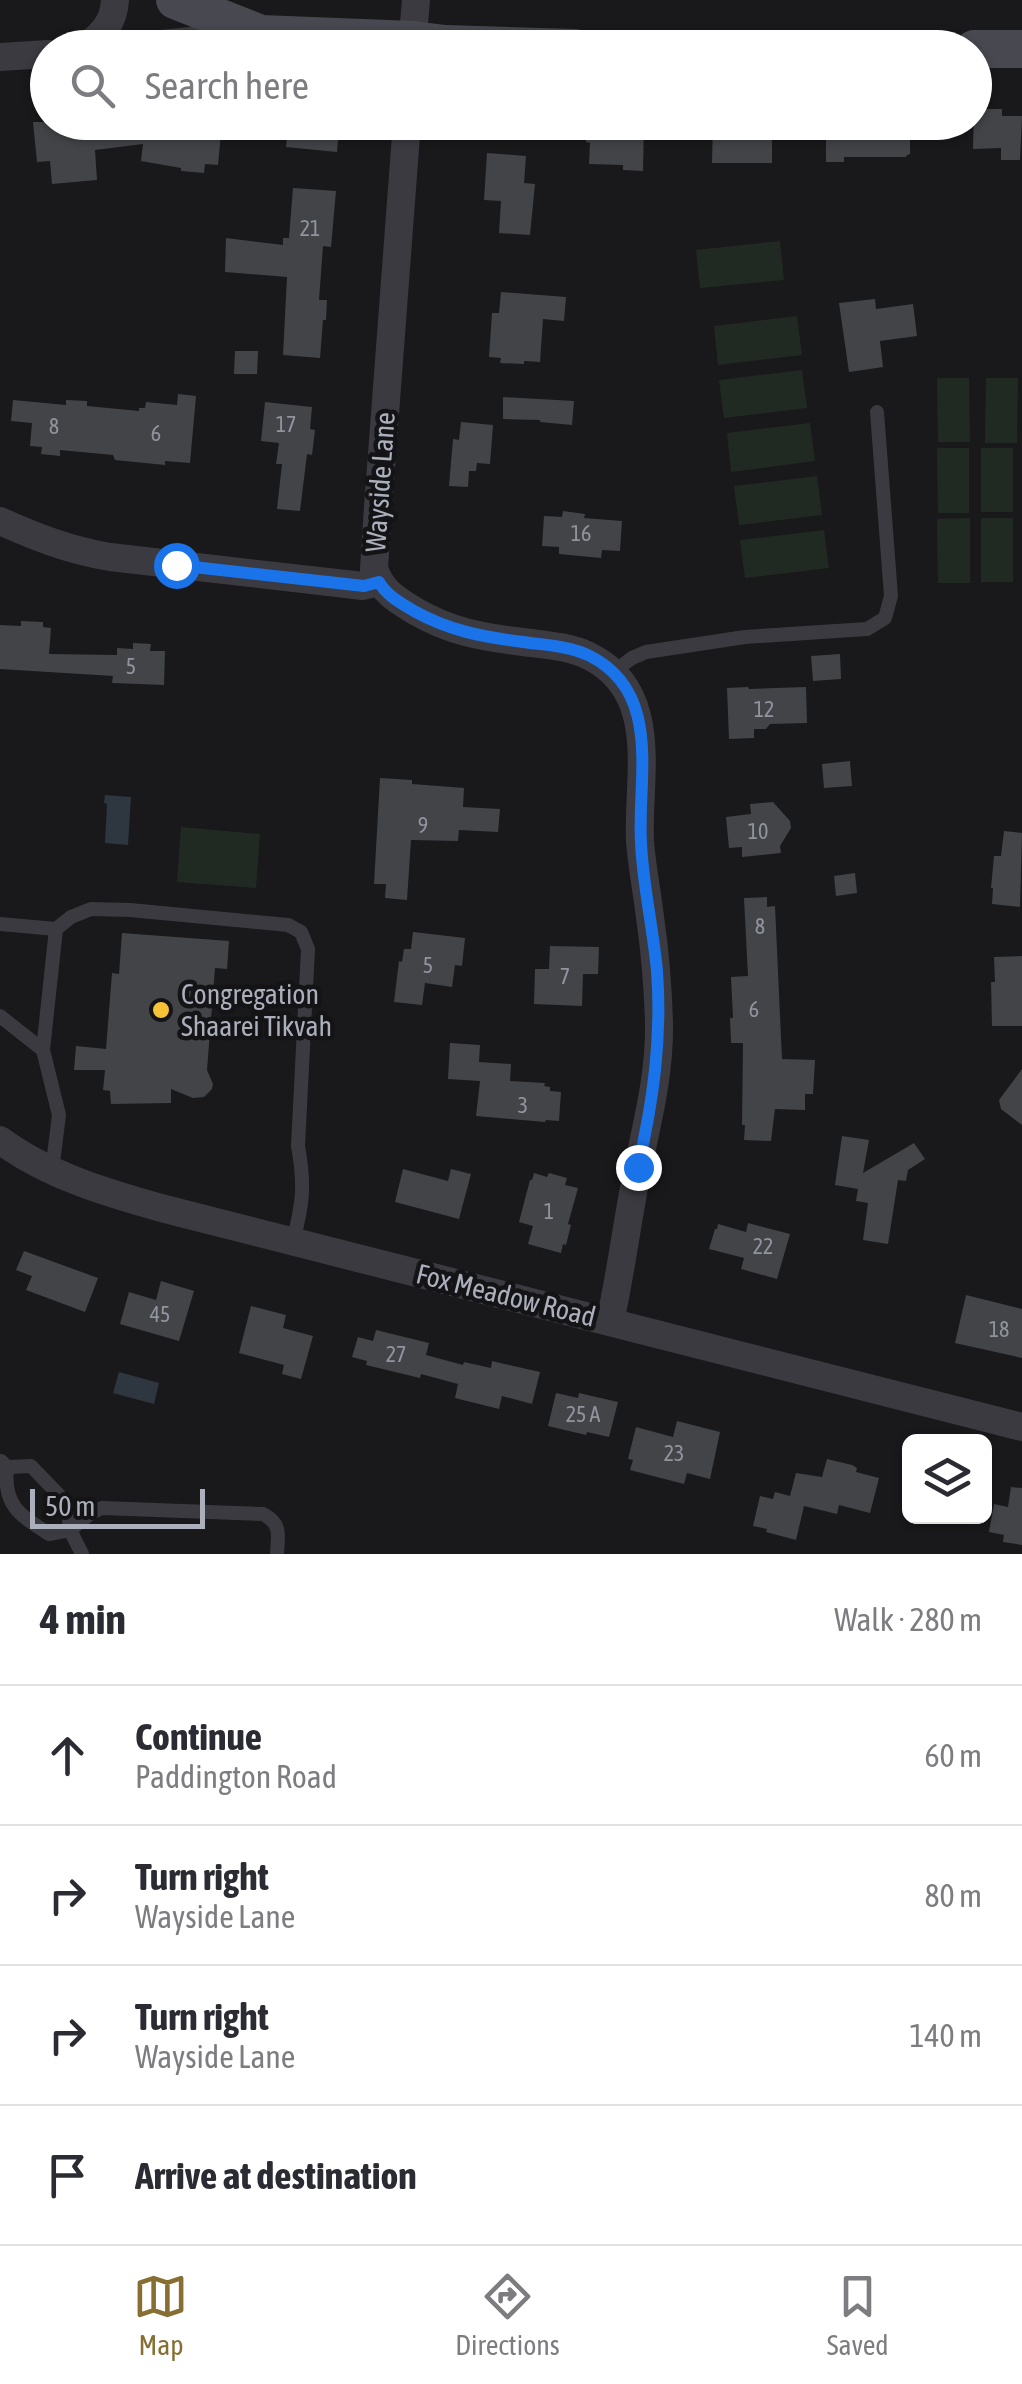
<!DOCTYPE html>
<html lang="en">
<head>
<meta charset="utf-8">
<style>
  :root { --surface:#fff; --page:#f2f2f3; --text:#2b2b33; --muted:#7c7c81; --line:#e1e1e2; --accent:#876f34 }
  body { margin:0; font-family:"Asap Condensed",sans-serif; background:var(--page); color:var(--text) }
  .controls { position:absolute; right:30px; bottom:30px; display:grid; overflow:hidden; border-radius:15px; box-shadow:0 2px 8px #0004 }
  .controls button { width:90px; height:90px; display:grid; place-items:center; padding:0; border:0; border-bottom:2px solid var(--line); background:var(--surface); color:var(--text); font:50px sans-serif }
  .scale { position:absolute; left:30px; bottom:25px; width:175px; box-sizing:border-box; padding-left:10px; border:5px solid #abafbb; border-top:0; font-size:28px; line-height:35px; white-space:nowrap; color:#abafbb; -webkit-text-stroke:8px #141416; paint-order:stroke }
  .stop { position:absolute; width:30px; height:30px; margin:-22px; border:8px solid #1a73e8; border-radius:50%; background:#fff }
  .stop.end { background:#1a73e8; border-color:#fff; box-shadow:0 2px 10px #0008 }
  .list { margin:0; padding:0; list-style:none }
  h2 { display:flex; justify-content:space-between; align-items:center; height:130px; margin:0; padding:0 40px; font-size:42px }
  h2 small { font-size:32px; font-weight:400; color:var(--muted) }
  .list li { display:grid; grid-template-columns:65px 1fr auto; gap:30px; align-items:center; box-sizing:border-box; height:140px; padding:0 40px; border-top:2px solid var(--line) }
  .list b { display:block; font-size:38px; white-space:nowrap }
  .list p { margin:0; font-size:32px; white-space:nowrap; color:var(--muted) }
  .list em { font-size:32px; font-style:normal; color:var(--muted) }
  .icon { flex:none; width:55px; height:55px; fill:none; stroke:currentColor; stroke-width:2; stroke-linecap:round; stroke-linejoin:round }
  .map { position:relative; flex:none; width:1022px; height:1554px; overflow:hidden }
  .search { position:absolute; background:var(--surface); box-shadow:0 2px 8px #0004; left:30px; right:30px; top:30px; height:110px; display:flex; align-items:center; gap:25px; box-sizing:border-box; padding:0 35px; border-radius:55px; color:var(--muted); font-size:38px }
  .sheet { height:690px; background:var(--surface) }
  nav { display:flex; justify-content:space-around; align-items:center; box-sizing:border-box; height:140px; border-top:2px solid var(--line); background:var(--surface); font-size:28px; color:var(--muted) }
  nav a { display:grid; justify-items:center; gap:5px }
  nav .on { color:var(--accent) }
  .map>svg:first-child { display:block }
</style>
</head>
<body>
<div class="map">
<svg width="1022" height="1554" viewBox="0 0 1022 1554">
  <rect width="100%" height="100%" fill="#19191b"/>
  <g fill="#212a22">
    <polygon points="780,241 784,280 700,288 696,250"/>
    <polygon points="797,316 802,355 718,365 714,326"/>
    <polygon points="802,370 807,408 724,418 719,380"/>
    <polygon points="937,378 969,378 970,442 938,442"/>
    <polygon points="986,378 1018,378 1017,443 985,443"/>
    <polygon points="810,423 815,461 731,472 727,433"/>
    <polygon points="937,448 969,448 969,513 938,513"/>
    <rect x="981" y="448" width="32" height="64"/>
    <polygon points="817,476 822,515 739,525 734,486"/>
    <polygon points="970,518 970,583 938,583 937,519"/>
    <rect x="981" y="518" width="32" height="64"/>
    <polygon points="824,530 829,568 745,578 740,540"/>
    <polygon points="181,827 260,834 256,888 177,882"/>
  </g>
  <g fill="#2e3740">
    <polygon points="105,795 131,797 128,845 105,843 107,804 104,803"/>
    <polygon points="119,1372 159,1383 154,1404 113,1393"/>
  </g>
  <g fill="#434448">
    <polygon points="974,109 1002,109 1002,116 1022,116 1020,160 1001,160 1001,148 973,149"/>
    <polygon points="33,122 222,122 218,165 205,164 204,173 181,171 181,168 141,161 143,144 95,150 97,180 52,184 50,161 37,162"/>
    <polygon points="297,122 326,122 329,127 339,128 337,152 286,147 288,125 297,126"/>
    <polygon points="586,122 644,122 643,171 623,170 623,165 589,164 590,143 586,142"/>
    <polygon points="713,122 772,122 772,163 712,163"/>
    <polygon points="845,122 893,122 893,131 910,131 910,154 907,155 906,157 844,157 844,162 826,162 826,130 844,130"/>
    <polygon points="487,153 526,156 524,183 535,184 530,235 499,233 501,201 484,200"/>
    <polygon points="293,188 336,191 331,247 323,246 319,300 327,300 326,320 323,320 320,358 283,355 287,277 225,272 226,238 283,245 283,238 289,238"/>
    <polygon points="501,292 566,297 564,321 543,319 540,362 524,361 524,364 500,363 501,358 489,357 492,313 499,313"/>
    <polygon points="875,299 876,309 913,304 917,336 880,341 883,367 849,372 839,303"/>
    <polygon points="235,351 258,351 257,374 234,374"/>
    <polygon points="178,394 196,396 190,463 165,461 165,465 115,460 113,455 60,450 60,456 41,454 42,447 30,446 32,423 11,421 13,400 66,405 66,400 87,401 87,406 139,411 139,408 145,408 146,402 177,405"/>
    <polygon points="503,397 574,401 572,425 540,422 540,420 503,419"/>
    <polygon points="265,402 312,407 310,429 315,430 312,455 307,454 300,511 277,509 282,464 276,464 279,443 261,441"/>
    <polygon points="461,422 493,425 490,464 477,463 476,471 469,471 468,487 449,486 453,439 459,440"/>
    <polygon points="563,511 585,514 584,518 622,521 620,551 602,550 601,558 559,554 559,547 542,546 544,516 562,517"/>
    <polygon points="21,621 43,622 43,627 51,628 49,654 117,655 117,648 133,649 133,643 151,644 150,651 165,651 164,685 112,683 113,676 0,669 0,625 21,626"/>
    <polygon points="840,654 841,679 813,681 811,656"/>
    <polygon points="748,687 749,689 806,687 807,723 770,724 766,729 754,729 754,738 729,739 727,688"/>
    <polygon points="850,761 852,786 824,788 822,764"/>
    <polygon points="380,778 412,780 412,784 464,788 463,807 500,809 498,832 459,830 458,841 411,840 407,900 385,898 386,884 374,884"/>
    <polygon points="773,802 790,821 791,828 780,846 781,853 742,857 742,847 729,848 726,817 751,814 750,804"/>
    <polygon points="1004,831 1022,833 1020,907 992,904 993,888 991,888 994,856 1001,856"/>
    <polygon points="855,873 857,893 836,896 834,876"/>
    <polygon points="767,897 767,907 775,906 782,1059 815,1060 813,1094 805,1094 805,1110 775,1109 771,1141 744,1140 745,1125 742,1125 743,1043 731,1043 730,1018 733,1018 731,977 748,976 744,898"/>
    <polygon points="413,932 465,938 462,966 455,965 452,987 425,983 422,1005 394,1002 399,961 402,962 404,949 411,949"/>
    <polygon points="122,933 229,941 227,969 215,968 207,1070 213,1084 212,1089 204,1097 193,1098 171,1089 171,1103 111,1104 110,1091 103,1090 105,1070 74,1070 76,1046 106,1049 112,973 119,974"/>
    <polygon points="550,946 599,947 598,974 583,974 582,1006 534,1004 535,969 549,969"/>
    <polygon points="1022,956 1022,1026 992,1026 991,982 995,982 994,957"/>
    <polygon points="450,1043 480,1045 479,1062 511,1064 510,1081 545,1083 544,1086 550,1087 550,1091 561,1092 559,1121 546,1120 545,1122 476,1116 480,1081 448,1079"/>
    <polygon points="1022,1069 1022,1125 1001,1109 999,1100"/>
    <polygon points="842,1136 869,1140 863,1173 914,1143 925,1159 908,1170 906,1181 898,1180 888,1244 863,1240 868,1203 856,1201 858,1189 835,1185"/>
    <polygon points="403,1169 448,1181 451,1169 471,1174 459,1219 395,1202"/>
    <polygon points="534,1173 547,1177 549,1173 567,1178 565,1185 578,1188 568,1224 571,1225 566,1245 563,1244 561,1253 528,1244 533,1226 519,1222 530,1180 532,1180"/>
    <polygon points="748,1223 790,1234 777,1279 741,1269 744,1258 709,1249 715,1229 717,1229 718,1224 746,1232"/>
    <polygon points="24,1251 98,1278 85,1312 26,1290 32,1276 16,1270"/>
    <polygon points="161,1281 194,1291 179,1341 120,1324 129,1292 156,1300"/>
    <polygon points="966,1295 1022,1309 1022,1358 955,1343"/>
    <polygon points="251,1306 286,1315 283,1328 313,1336 301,1379 282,1374 284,1365 239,1353"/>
    <polygon points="376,1330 429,1343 426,1355 463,1365 464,1362 491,1368 492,1361 540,1372 532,1404 502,1396 499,1409 455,1398 458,1384 421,1374 420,1378 366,1365 367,1361 352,1357 358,1337 373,1341"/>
    <polygon points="556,1393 578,1398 579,1393 618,1402 609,1437 587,1432 586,1435 548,1426"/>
    <polygon points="677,1421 720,1432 710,1479 687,1473 684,1484 630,1470 633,1460 628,1459 636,1427 673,1437"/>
    <polygon points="827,1459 852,1465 857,1468 856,1472 879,1478 870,1513 839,1505 837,1514 804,1506 796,1540 766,1532 767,1529 753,1526 760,1496 773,1499 775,1492 790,1496 796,1473 822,1477"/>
    <polygon points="1011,1487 1022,1488 1022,1545 1003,1542 1004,1535 989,1532 994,1504 1008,1507"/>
  </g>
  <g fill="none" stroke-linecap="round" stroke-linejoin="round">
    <g stroke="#3a3a40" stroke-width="14">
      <polyline points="612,673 632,658 646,652 745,637 867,629 885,618 891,596 877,412"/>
      <polyline points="0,924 56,929 43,1050 59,1115 52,1171"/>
      <path d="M56,929L71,917L91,909L130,910L288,925L301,932L308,949L298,1146C305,1185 303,1204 293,1241"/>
      <polyline points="0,1016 43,1050"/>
      <polyline points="1,1461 7,1467 31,1466 58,1494 68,1509 70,1530 82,1554"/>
      <path d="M7,1467C3,1505 19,1515 49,1534L70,1530L91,1513L102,1508L263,1514C282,1524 278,1535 277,1554"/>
    </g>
    <g stroke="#3a3a40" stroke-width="28">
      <path d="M84,48C102,35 114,23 115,0"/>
      <polyline points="121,48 260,34"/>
      <polyline points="412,48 416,0"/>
      <polyline points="0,57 48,54"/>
      <path d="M407,122L378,507L374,569C382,591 395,599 415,611C451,632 482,637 523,642C545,645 569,646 589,656C662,692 637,778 640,841C642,867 647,892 650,917C655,952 658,987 659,1023C660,1074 647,1123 637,1172C627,1222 621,1272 610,1322"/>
      <path d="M0,521C38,538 69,550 110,557L363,586L379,582"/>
      <path d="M0,1140C49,1176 107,1193 165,1209L1022,1427"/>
    </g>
    <g stroke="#484950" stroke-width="38">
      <polyline points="175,0 261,34 413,40 445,44 575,48"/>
      <polyline points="974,49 1022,49"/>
    </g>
  </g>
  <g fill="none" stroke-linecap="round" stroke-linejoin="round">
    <path stroke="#1a73e8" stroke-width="12" d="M176,565L364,586L379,582C387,596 401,603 414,611C450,631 483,637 523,642C545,645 570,646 590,656C663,693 637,779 641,843C643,886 653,928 657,971C662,1039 653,1102 638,1167"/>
  </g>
  <circle fill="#f7c336" stroke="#141416" stroke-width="4" cx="161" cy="1010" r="10"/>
  <g text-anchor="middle" stroke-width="9" stroke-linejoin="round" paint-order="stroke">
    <g font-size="22" fill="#91949e">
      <text x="310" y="236">21</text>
      <text x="286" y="432">17</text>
      <text x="54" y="434">8</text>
      <text x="156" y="441">6</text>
      <text x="581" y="541">16</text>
      <text x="131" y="674">5</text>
      <text x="764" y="717">12</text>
      <text x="423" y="833">9</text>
      <text x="758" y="839">10</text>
      <text x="760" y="934">8</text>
      <text x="428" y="973">5</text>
      <text x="565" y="984">7</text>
      <text x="754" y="1017">6</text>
      <text x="523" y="1113">3</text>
      <text x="549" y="1219">1</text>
      <text x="763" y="1254">22</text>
      <text x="160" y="1322">45</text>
      <text x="999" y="1337">18</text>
      <text x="396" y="1362">27</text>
      <text x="583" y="1422">25 A</text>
      <text x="674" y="1461">23</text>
    </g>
    <g font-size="28" fill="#abafbb" stroke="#141416">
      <text transform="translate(380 482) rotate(-86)" y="10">Wayside Lane</text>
      <text transform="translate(506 1295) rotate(14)" y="10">Fox Meadow Road</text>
    </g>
    <g font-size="28" fill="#abafbb" stroke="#141416" text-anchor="start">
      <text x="181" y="1004">Congregation<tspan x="181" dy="32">Shaarei Tikvah</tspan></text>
    </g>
  </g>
</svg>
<div class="controls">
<button><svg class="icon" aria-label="layers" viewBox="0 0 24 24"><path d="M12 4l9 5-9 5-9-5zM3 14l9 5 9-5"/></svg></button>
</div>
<div class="scale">50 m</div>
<div class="stop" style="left:176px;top:565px"></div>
<div class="stop end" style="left:638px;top:1167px"></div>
<div class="search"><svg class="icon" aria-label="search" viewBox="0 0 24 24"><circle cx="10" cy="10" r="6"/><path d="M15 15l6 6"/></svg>Search here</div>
</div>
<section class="sheet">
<h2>4 min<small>Walk · 280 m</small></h2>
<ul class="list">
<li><svg class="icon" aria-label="ahead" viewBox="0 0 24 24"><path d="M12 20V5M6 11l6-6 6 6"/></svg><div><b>Continue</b><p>Paddington Road</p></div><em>60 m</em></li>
<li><svg class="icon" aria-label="right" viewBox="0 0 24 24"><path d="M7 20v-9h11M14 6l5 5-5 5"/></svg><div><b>Turn right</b><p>Wayside Lane</p></div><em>80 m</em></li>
<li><svg class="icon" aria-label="right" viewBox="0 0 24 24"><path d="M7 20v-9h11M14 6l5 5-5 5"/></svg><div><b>Turn right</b><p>Wayside Lane</p></div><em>140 m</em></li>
<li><svg class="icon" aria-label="arrive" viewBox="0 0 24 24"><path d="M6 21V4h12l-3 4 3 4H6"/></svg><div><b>Arrive at destination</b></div></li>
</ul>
</section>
<nav>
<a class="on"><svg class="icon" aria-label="map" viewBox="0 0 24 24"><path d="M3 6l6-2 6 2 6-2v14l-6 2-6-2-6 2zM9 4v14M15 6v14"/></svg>Map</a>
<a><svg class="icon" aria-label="directions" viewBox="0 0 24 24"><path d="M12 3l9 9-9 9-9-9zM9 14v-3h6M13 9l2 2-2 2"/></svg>Directions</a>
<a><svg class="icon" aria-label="saved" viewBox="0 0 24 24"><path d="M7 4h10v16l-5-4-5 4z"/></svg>Saved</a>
</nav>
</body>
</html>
